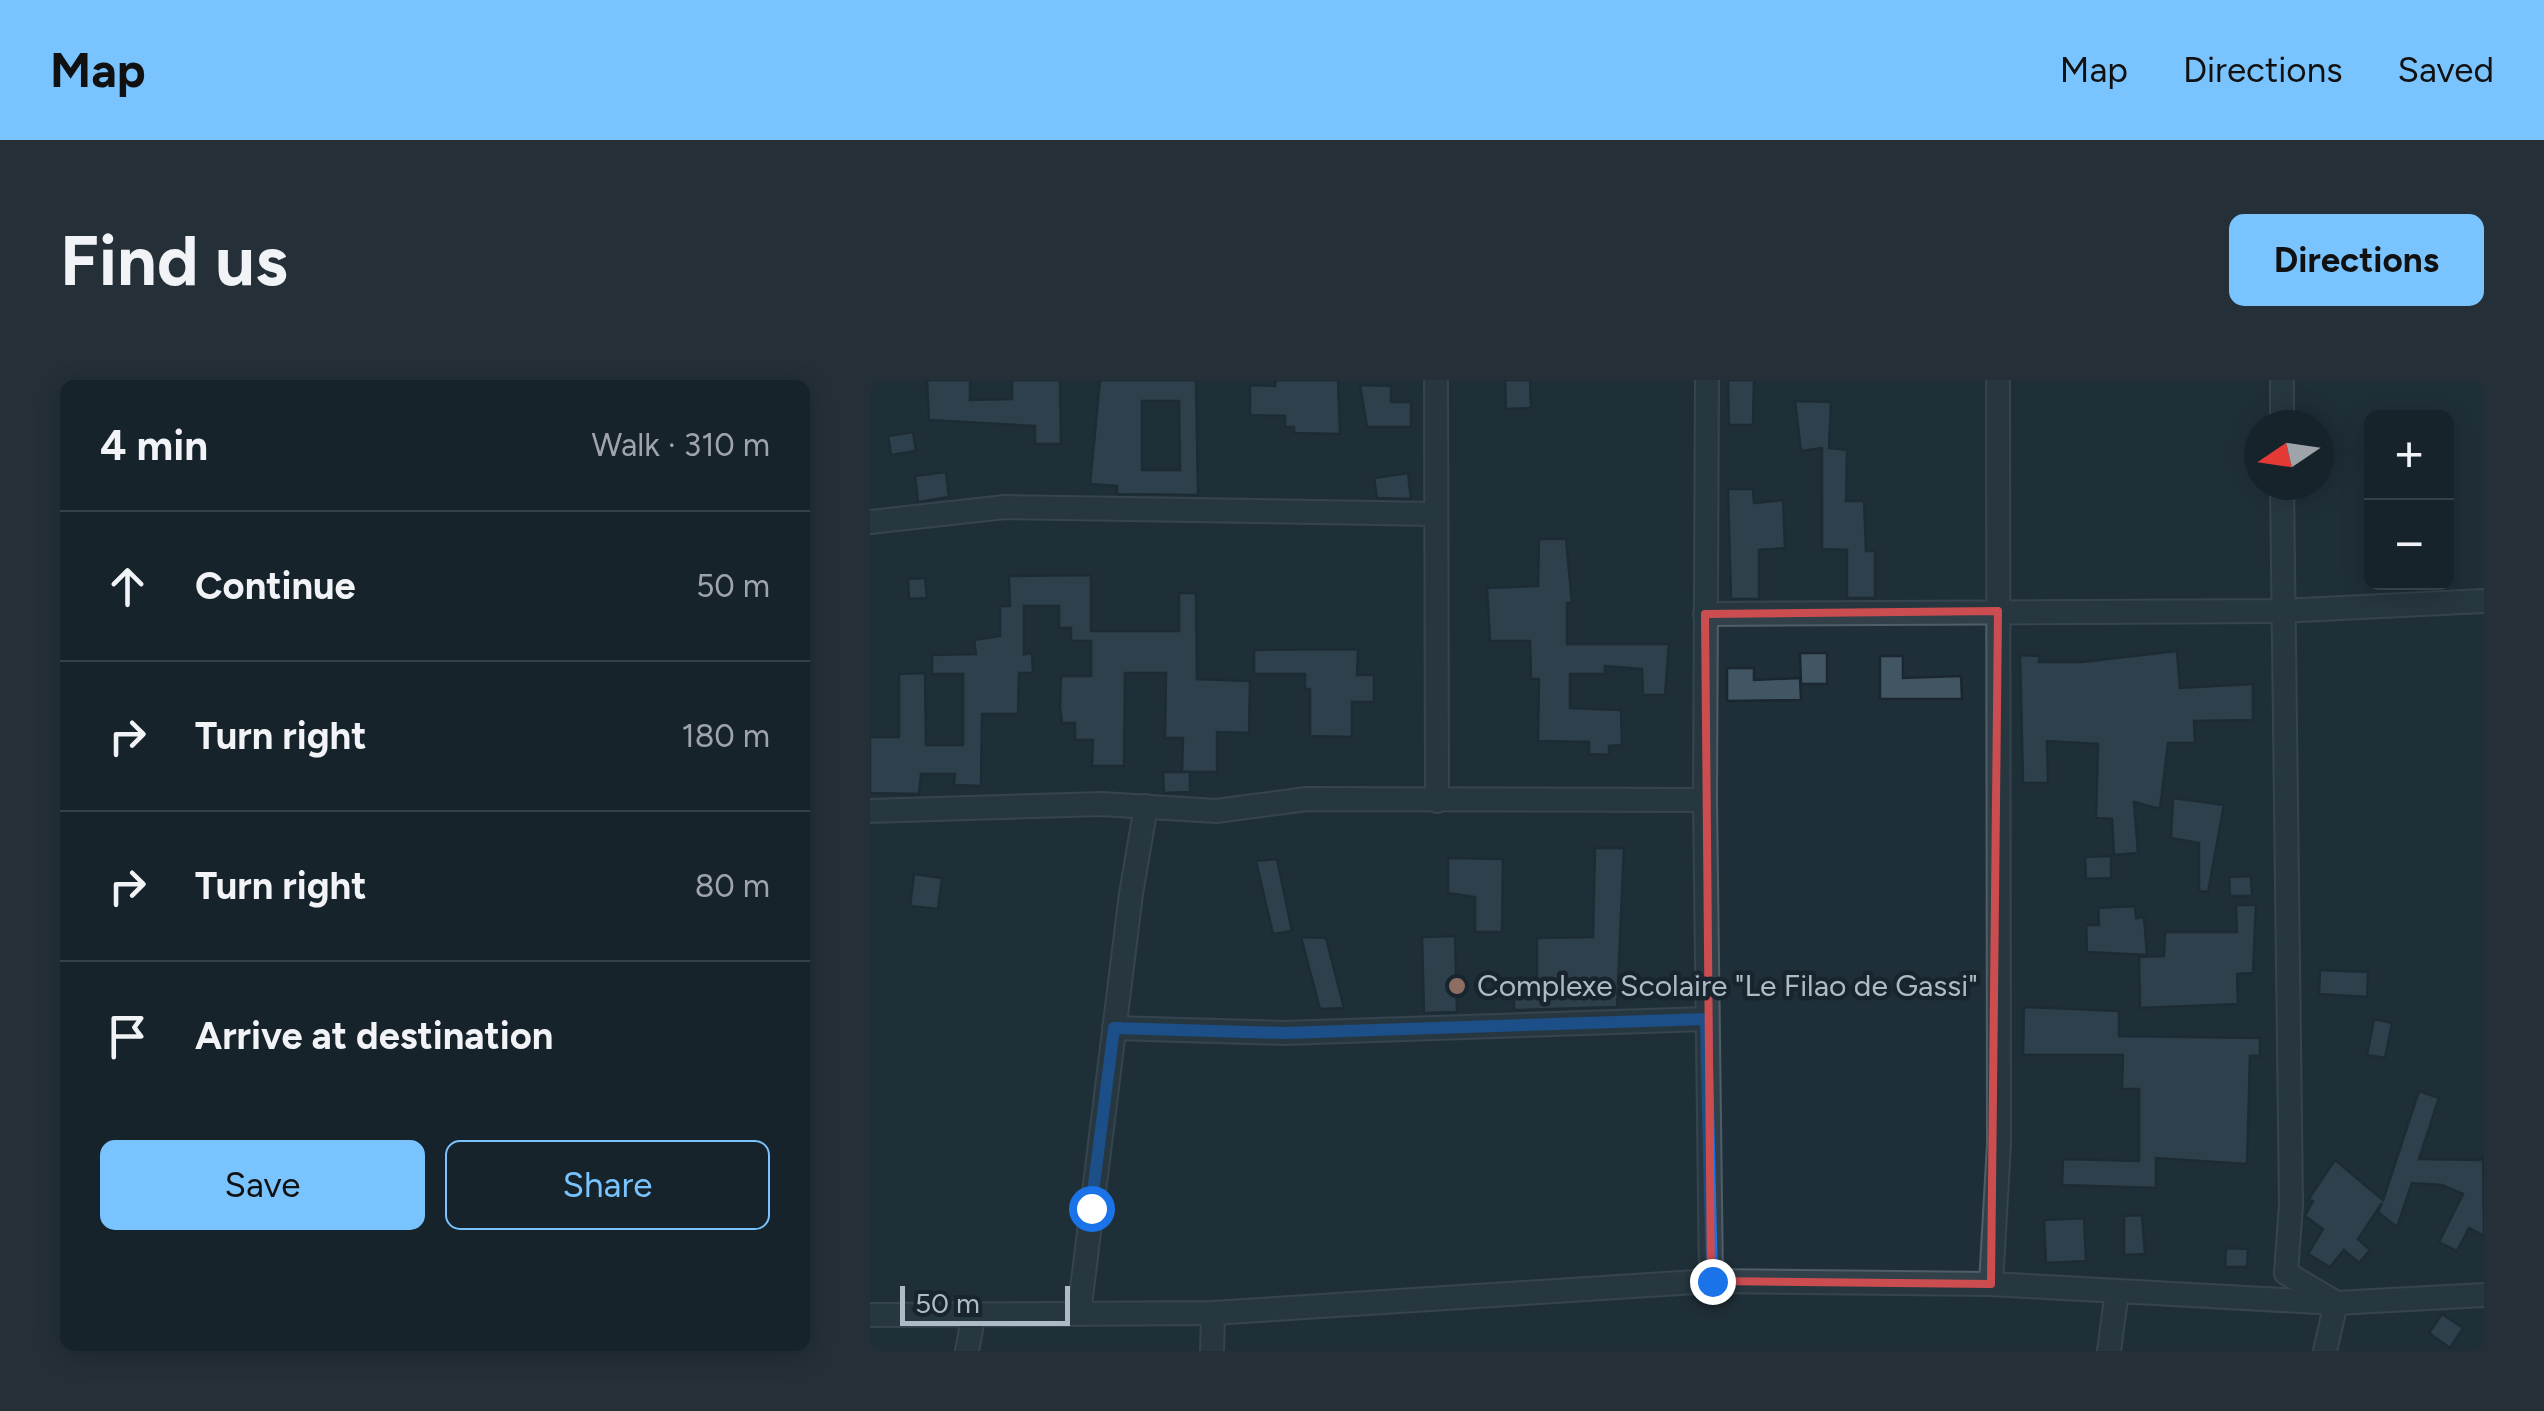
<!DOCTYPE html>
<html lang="en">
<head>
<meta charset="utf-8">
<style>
  :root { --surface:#17232b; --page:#242f37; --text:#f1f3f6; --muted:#9ea4a9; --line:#364047; --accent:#79c3ff }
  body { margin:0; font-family:Figtree,sans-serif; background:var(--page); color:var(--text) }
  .controls { position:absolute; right:30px; top:30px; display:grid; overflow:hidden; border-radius:15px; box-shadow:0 5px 25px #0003 }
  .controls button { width:90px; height:90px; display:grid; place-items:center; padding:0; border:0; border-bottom:2px solid var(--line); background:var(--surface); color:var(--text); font:50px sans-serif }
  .compass { position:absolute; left:1374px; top:30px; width:90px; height:90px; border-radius:50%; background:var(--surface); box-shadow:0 5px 25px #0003; rotate:257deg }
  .scale { position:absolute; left:30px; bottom:25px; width:170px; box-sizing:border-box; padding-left:10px; border:5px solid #adbbc7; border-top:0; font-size:28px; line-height:35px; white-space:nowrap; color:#adbbc7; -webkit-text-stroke:8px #18252e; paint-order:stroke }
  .stop { position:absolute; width:30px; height:30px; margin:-22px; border:8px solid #1a73e8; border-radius:50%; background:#fff }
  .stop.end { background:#1a73e8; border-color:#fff; box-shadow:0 2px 10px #0008 }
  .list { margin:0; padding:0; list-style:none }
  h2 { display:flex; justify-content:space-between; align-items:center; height:130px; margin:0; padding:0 40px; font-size:42px }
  h2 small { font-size:32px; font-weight:400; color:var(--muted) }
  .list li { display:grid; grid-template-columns:65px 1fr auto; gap:30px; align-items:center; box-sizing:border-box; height:150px; padding:0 40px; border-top:2px solid var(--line) }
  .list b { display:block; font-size:38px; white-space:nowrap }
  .list em { font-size:32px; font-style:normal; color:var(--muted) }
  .actions { display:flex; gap:20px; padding:30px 40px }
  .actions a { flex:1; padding:22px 0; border:2px solid var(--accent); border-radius:15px; text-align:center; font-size:35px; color:var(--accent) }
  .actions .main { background:var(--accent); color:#111 }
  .icon { flex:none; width:55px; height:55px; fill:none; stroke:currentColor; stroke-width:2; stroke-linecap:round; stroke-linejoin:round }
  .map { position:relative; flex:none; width:1614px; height:971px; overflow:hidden; border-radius:15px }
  header { display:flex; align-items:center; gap:60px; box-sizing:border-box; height:140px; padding:0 50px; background:var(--accent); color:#111 }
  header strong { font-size:48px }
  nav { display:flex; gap:55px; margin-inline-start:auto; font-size:35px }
  .intro { display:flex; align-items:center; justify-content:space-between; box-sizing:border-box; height:240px; padding:0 60px }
  h1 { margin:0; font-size:70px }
  .button { padding:25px 45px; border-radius:15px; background:var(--accent); color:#111; font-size:35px; font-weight:700 }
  main { display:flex; gap:60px; padding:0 60px }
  aside { flex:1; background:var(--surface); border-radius:15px; box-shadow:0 5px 25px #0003 }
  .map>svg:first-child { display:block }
</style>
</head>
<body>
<header>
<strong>Map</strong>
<nav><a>Map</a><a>Directions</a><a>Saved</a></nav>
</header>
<div class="intro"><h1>Find us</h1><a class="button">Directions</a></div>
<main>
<aside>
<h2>4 min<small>Walk · 310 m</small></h2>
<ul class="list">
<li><svg class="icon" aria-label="ahead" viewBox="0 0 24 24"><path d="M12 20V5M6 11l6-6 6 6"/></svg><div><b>Continue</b></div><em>50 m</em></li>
<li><svg class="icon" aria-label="right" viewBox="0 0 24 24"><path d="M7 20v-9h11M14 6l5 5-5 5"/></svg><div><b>Turn right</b></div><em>180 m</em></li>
<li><svg class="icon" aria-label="right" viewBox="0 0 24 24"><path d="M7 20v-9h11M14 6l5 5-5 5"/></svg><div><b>Turn right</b></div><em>80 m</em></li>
<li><svg class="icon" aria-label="arrive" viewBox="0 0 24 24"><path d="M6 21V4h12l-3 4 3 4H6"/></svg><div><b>Arrive at destination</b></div></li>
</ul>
<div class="actions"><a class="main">Save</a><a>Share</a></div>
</aside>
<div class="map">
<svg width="1614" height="971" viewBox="0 0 1614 971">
  <rect width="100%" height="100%" fill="#1f2f39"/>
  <g fill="#425562" stroke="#1a2730" stroke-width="2.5" fill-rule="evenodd">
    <polygon points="57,0 100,0 100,20 142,19 142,0 190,0 191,64 165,64 165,46 59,40"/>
    <path d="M230,0H326L328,115L247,114V106L220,104ZM272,21H309L310,90H272Z"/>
    <polygon points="406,0 468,0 470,54 424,53 424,47 415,47 415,36 380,35 380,5 405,6"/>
    <polygon points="635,0 660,0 661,28 636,29"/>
    <polygon points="858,0 884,0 883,45 859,45"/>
    <polygon points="490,5 521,6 521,22 541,22 541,47 497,47"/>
    <polygon points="925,21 961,22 959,68 977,70 976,121 994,121 996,171 1005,171 1005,218 977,218 977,170 952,169 952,68 931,71"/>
    <polygon points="43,52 46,71 21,75 18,56"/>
    <polygon points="76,92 79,117 48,122 45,96"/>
    <polygon points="538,93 541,119 507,118 504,98"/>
    <polygon points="858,109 883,109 884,123 913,120 915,168 889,170 889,219 861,219"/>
    <polygon points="669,159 696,159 702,223 697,223 697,264 799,264 795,315 773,315 772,289 735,286 735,294 700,294 700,328 751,330 752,365 739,366 739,375 719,374 719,362 668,361 669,299 661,299 660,261 620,261 617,208 668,206"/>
    <polygon points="221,195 221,251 309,251 309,213 326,213 327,299 380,301 379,353 347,352 347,392 312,392 313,358 295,358 296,293 255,293 254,386 222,386 223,360 205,360 205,343 192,343 190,327 191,296 221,296 221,261 201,261 201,248 189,248 189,226 154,226 154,274 162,273 163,293 149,293 148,334 112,334 111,406 84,405 85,394 51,394 49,414 0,413 0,357 29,357 29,294 55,293 56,365 93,365 93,294 62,294 62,275 106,274 104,260 130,256 130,226 140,226 139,196"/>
    <polygon points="55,198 57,218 39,219 38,199"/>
    <polygon points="488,269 487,295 504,295 504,322 482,322 482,357 440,356 440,309 435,309 435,294 384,294 384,270"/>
    <polygon points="1307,271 1310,308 1383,304 1383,340 1324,341 1325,363 1298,363 1290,429 1264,422 1268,473 1244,475 1242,439 1226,438 1228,364 1177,361 1178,403 1153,403 1150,275 1170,276 1169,282 1212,282"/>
    <polygon points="930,273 957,273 957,304 931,304"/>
    <polygon points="1010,276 1033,276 1033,298 1091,296 1092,319 1010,319"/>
    <polygon points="857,288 884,288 884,300 930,298 931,320 857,321"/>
    <polygon points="293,392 320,392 320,412 294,413"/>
    <polygon points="1303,418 1354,425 1338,512 1329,511 1329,463 1301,458"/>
    <polygon points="725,468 754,468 747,627 644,630 644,601 667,601 667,558 723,557"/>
    <polygon points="1241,476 1241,498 1216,499 1215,477"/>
    <polygon points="578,478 633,479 632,552 605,552 605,517 578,513"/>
    <polygon points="407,479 422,551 403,554 386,481"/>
    <polygon points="44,494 72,498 68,529 40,526"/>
    <polygon points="1381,496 1382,516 1360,516 1359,497"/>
    <polygon points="1366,525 1386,525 1383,593 1367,594 1368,624 1270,628 1269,577 1294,576 1295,552 1367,552"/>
    <polygon points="1265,526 1266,538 1274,537 1277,575 1217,572 1216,545 1229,545 1228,528"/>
    <polygon points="585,556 587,632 554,633 552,557"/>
    <polygon points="431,557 456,558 474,628 450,629"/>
    <polygon points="1450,590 1498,592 1497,617 1449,614"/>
    <polygon points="1154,627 1249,631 1249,656 1390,658 1390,676 1380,676 1377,784 1286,778 1286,808 1192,805 1193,779 1269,781 1269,709 1252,709 1253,675 1153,675"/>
    <polygon points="1504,639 1522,643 1515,678 1497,675"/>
    <polygon points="1549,711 1569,718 1549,779 1610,780 1613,776 1614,856 1599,848 1587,871 1569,862 1593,814 1572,805 1542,803 1527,847 1508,832 1512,823 1488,859 1500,870 1489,883 1474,870 1460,887 1438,874 1453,849 1435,836 1443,821 1438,820 1465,780 1513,820"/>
    <polygon points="1272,835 1275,874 1254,875 1254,836"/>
    <polygon points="1214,838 1216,881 1176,883 1174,840"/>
    <polygon points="1356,868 1378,869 1377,887 1355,887"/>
    <polygon points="1572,934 1593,948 1580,968 1559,953"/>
  </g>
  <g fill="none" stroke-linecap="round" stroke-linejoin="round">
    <defs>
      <g id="minor">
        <polyline points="566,0 567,421"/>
        <polyline points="837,0 835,420 841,901"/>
        <polyline points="1412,0 1412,45"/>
        <polyline points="1412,105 1421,824 1416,893 1463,921"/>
        <polyline points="0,142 135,127 565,134"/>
        <polyline points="835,234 1412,231 1614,221"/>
        <polyline points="0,431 232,424 346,431 437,419 835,420"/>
        <polyline points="244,648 415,653 836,639"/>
        <polyline points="1121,904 1129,764 1128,0"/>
        <polyline points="209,933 261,514 276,426"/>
        <polyline points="0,935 343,933 841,901 1121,904 1466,923 1614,915"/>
        <polyline points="97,971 104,933"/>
        <polyline points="342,971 343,933"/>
        <polyline points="1239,971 1247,911"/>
        <polyline points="1455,971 1466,923"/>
      </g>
    </defs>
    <use href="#minor" stroke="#505e68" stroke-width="26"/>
    <use href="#minor" stroke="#32404a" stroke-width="22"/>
  </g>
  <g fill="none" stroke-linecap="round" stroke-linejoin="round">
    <polyline stroke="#1a73e8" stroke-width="12" points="221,828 244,648 414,653 836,639 842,901"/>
  </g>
  <path d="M0 0H1614V971H0ZM1128,231L1121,904L841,901L835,234Z" fill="#1f2f39" fill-opacity=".55" fill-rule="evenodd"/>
  <path fill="none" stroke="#cc4d50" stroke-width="8" stroke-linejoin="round" d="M1128,231L1121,904L841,901L835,234Z"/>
  <circle fill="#8d6e63" stroke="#18252e" stroke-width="4" cx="587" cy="606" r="10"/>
  <g text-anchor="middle" stroke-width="9" stroke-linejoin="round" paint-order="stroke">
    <g font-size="30" fill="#adbbc7" stroke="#18252e" text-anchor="start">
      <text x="607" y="616">Complexe Scolaire "Le Filao de Gassi"</text>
    </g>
  </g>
</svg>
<div class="controls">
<button>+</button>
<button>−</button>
</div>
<svg class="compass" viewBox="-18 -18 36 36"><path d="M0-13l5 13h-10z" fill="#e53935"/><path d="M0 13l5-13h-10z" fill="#9ea4a9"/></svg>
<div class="scale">50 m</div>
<div class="stop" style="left:221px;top:828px"></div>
<div class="stop end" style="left:842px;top:901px"></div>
</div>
</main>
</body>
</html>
